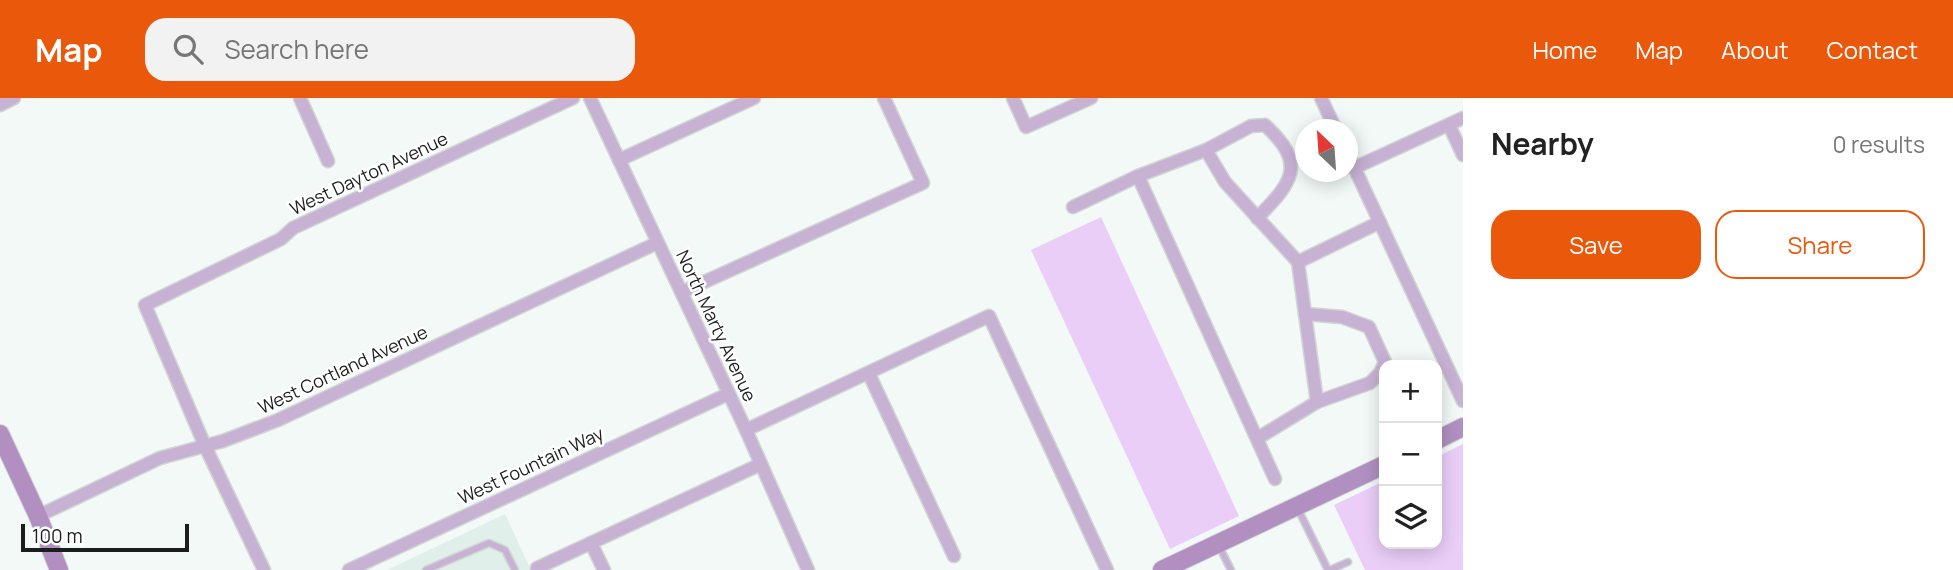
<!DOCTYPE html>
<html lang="en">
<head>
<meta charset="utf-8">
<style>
  :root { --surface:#fff; --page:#f2f2f2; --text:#222; --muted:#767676; --line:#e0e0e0; --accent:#ea580c }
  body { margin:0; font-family:Manrope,sans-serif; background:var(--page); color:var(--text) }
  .controls { position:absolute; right:21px; bottom:21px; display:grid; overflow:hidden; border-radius:14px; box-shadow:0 4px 18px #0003 }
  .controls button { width:63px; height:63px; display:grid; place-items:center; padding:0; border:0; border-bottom:2px solid var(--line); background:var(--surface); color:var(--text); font:35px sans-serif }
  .compass { position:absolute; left:1295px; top:21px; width:63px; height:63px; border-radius:50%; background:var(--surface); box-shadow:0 4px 18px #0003; rotate:335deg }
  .scale { position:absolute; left:21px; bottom:18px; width:168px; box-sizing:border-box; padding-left:7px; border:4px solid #1c1e1d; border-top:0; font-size:19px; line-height:24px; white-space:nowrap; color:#1c1e1d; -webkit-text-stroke:5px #fff; paint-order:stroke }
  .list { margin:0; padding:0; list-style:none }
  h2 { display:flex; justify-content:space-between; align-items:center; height:91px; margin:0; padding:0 28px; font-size:30px }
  h2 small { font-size:23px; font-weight:400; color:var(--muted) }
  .actions { display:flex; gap:14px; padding:21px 28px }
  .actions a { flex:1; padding:16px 0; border:2px solid var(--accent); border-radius:21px; text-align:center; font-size:24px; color:var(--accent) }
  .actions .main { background:var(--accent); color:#fff }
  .icon { flex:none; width:38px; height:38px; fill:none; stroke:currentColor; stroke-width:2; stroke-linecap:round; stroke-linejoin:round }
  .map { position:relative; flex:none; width:1463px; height:472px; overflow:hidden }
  header { display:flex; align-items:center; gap:42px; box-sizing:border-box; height:98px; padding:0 35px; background:var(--accent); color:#fff }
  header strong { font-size:33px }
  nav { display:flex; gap:38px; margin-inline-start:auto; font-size:24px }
  .search { width:490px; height:63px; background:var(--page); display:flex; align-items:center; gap:18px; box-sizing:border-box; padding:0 24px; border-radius:21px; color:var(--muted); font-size:26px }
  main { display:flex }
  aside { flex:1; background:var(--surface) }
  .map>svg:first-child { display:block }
</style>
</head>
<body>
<header>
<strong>Map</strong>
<div class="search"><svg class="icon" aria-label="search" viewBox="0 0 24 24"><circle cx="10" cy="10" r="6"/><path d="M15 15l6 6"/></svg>Search here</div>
<nav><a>Home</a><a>Map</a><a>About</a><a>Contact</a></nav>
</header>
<main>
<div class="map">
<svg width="1463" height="472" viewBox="0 0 1463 472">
  <rect width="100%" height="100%" fill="#f2f9f7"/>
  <polygon fill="#e0efea" points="505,416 531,472 387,472"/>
  <g fill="#eacef8">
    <polygon points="1101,119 1239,418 1170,451 1031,152"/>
    <polygon points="1463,346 1463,472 1365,472 1334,407 1384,383 1384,446 1437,446 1437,359"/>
  </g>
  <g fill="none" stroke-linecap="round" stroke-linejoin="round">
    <defs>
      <g id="lane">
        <polyline points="1298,411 1328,472"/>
        <polyline points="1219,448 1231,472"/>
        <polyline points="426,472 489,445 505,452 515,472"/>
        <polyline points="1330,472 1348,464"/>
      </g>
      <g id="street">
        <polyline points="300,0 328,63"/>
        <polyline points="590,0 746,332 808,472"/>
        <polyline points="1013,0 1026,29 1091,0"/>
        <polyline points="1321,0 1336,32"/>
        <polyline points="0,7 14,0"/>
        <polyline points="1449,27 1463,57"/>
        <polyline points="1206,52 1225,84 1298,164 1317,304"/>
        <polyline points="1348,56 1463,303"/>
        <polyline points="619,62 754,0"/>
        <polyline points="1354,70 1463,20"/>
        <polyline points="1138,78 1275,381"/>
        <path d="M1073,109L1138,78L1206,52L1251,28L1265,27C1307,66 1293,84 1257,120"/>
        <polyline points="1298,164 1380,124"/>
        <polyline points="682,194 923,85 884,0"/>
        <polyline points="869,276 954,458"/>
        <polyline points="746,332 989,218 1107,472"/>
        <polyline points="1258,340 1317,304 1370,285 1380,275 1385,264 1369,229 1342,219 1305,216"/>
        <polyline points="38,418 160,360 223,343 278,322 657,145"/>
        <polyline points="591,445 604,472"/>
        <polyline points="537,470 761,366"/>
        <polyline points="264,472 205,348 145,207 281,141 293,130 573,0"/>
        <polyline points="349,472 728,296"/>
      </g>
      <g id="secondary">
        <polyline points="0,336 38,418 59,472"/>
        <polyline points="1437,342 1463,329"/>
        <polyline points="1162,472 1384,367"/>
      </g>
    </defs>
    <use href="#lane" stroke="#d0d6d4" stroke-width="9"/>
    <use href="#street" stroke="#d0d6d4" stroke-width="15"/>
    <use href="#secondary" stroke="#d0d6d4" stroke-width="20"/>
    <use href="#lane" stroke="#c8b2d4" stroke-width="6"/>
    <use href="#street" stroke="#c8b2d4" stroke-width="12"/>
    <use href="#secondary" stroke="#b190c1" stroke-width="18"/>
  </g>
  <g text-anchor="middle" stroke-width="5" stroke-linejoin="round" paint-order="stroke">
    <g font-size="18" fill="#1c1e1d" stroke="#fff">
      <text transform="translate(369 76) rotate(-25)" y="6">West Dayton Avenue</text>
      <text transform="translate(716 228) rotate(65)" y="6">North Marty Avenue</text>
      <text transform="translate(343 272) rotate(-25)" y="6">West Cortland Avenue</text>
      <text transform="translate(531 368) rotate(-25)" y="6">West Fountain Way</text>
    </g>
  </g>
</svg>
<div class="controls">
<button>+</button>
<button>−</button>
<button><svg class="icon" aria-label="layers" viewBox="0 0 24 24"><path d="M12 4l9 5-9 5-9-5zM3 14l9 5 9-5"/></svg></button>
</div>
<svg class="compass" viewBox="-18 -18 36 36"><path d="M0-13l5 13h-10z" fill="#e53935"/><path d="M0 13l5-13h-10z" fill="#767676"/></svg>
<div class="scale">100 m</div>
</div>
<aside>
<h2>Nearby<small>0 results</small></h2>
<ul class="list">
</ul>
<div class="actions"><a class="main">Save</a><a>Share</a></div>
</aside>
</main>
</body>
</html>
